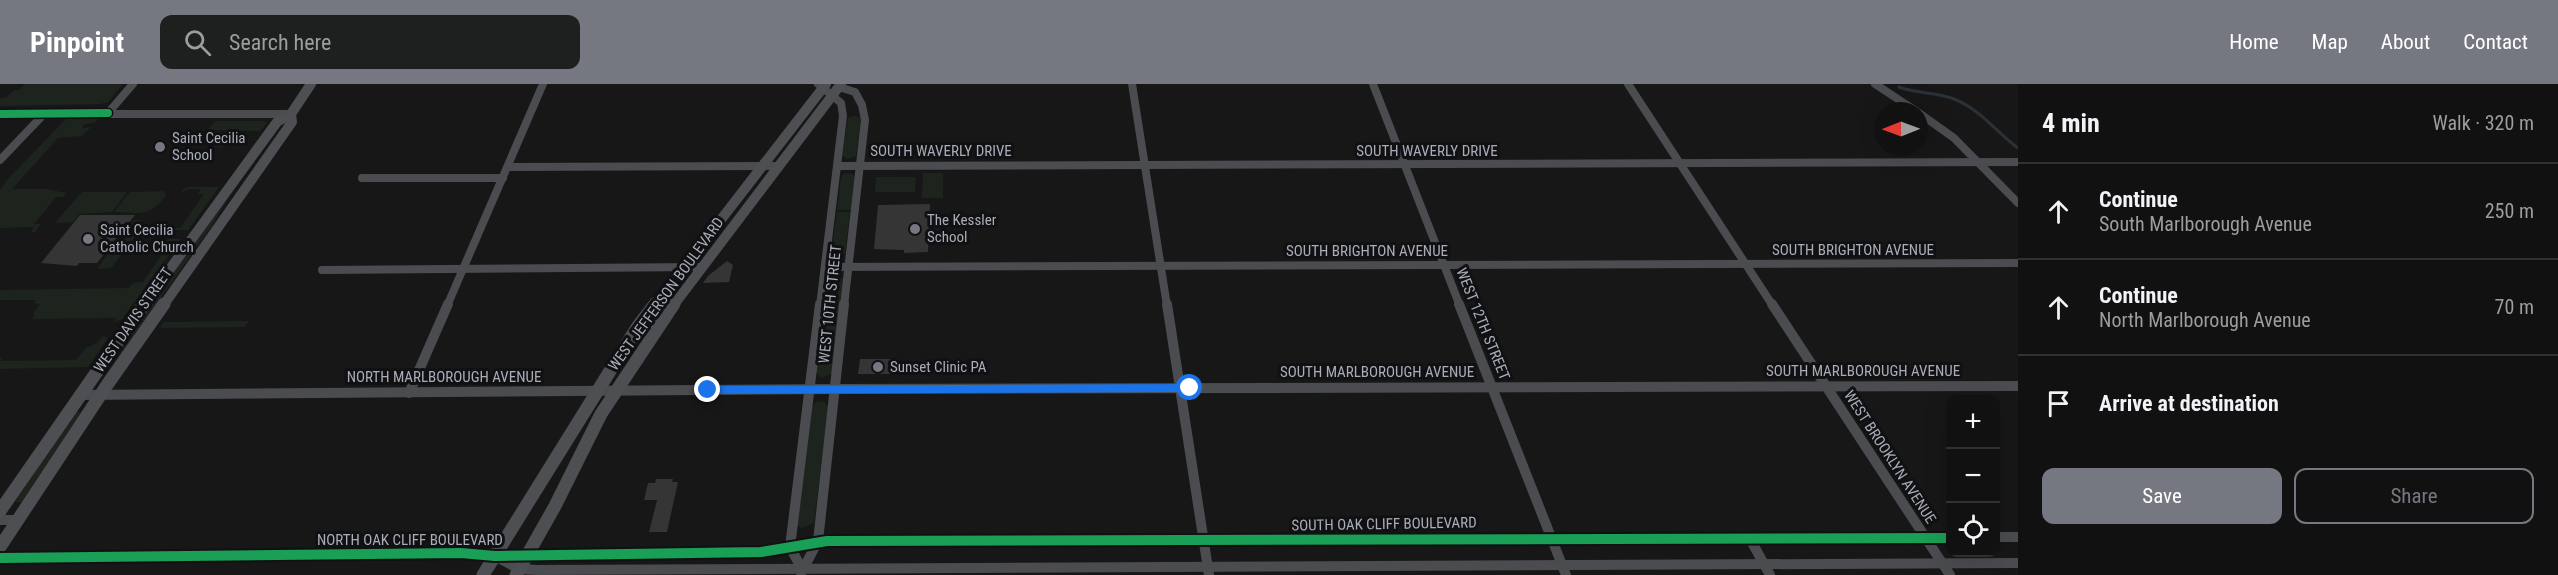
<!DOCTYPE html>
<html lang="en">
<head>
<meta charset="utf-8">
<style>
  :root { --surface:#111; --page:#1e1f1f; --text:#f1f3f6; --muted:#9c9d9f; --line:#303131; --accent:#757880 }
  body { margin:0; font-family:"Roboto Condensed",sans-serif; background:var(--page); color:var(--text) }
  .controls { position:absolute; right:18px; bottom:18px; display:grid; overflow:hidden; border-radius:12px; box-shadow:0 6px 24px #0002 }
  .controls button { width:54px; height:54px; display:grid; place-items:center; padding:0; border:0; border-bottom:2px solid var(--line); background:var(--surface); color:var(--text); font:30px sans-serif }
  .compass { position:absolute; left:1874px; top:18px; width:54px; height:54px; border-radius:50%; background:var(--surface); box-shadow:0 6px 24px #0002; rotate:269deg }
  .stop { position:absolute; width:18px; height:18px; margin:-14px; border:4px solid #1a73e8; border-radius:50%; background:#fff }
  .stop.end { background:#1a73e8; border-color:#fff; box-shadow:0 2px 6px #0008 }
  .list { margin:0; padding:0; list-style:none }
  h2 { display:flex; justify-content:space-between; align-items:center; height:78px; margin:0; padding:0 24px; font-size:26px }
  h2 small { font-size:20px; font-weight:400; color:var(--muted) }
  .list li { display:grid; grid-template-columns:39px 1fr auto; gap:18px; align-items:center; box-sizing:border-box; height:96px; padding:0 24px; border-top:2px solid var(--line) }
  .list b { display:block; font-size:22px; white-space:nowrap }
  .list p { margin:0; font-size:20px; white-space:nowrap; color:var(--muted) }
  .list em { font-size:20px; font-style:normal; color:var(--muted) }
  .actions { display:flex; gap:12px; padding:18px 24px }
  .actions a { flex:1; padding:14px 0; border:2px solid var(--accent); border-radius:12px; text-align:center; font-size:21px; color:var(--accent) }
  .actions .main { background:var(--accent); color:#fff }
  .icon { flex:none; width:33px; height:33px; fill:none; stroke:currentColor; stroke-width:2; stroke-linecap:round; stroke-linejoin:round }
  .map { position:relative; flex:none; width:2018px; height:491px; overflow:hidden }
  header { display:flex; align-items:center; gap:36px; box-sizing:border-box; height:84px; padding:0 30px; background:var(--accent); color:#fff }
  header strong { font-size:28px }
  nav { display:flex; gap:33px; margin-inline-start:auto; font-size:21px }
  .search { width:420px; height:54px; background:var(--page); display:flex; align-items:center; gap:15px; box-sizing:border-box; padding:0 21px; border-radius:12px; color:var(--muted); font-size:22px }
  main { display:flex }
  aside { flex:1; background:var(--surface) }
  .map>svg:first-child { display:block }
</style>
</head>
<body>
<header>
<strong>Pinpoint</strong>
<div class="search"><svg class="icon" aria-label="search" viewBox="0 0 24 24"><circle cx="10" cy="10" r="6"/><path d="M15 15l6 6"/></svg>Search here</div>
<nav><a>Home</a><a>Map</a><a>About</a><a>Contact</a></nav>
</header>
<main>
<div class="map">
<svg width="2018" height="491" viewBox="0 0 2018 491">
  <rect width="100%" height="100%" fill="#171717"/>
  <g fill="#1d241e">
    <polygon points="25,0 123,0 108,18 100,20 0,22 0,14 6,14 14,6 19,6"/>
    <polygon points="854,32 860,33 861,36 856,72 847,75 842,71 848,34"/>
    <polygon points="98,34 96,38 83,41 83,44 91,43 82,52 58,54 12,105 47,105 66,109 64,113 56,113 34,140 41,140 35,148 31,148 34,143 0,144 0,106 7,96 66,35"/>
    <polygon points="215,37 264,37 267,39 260,47 214,46 211,50 246,49 235,63 231,62 233,58 228,58 222,63 213,63 218,56 200,55"/>
    <polygon points="845,89 852,90 855,93 851,126 837,126 841,93"/>
    <polygon points="923,89 943,89 943,114 922,114"/>
    <polygon points="876,93 916,93 915,108 875,108"/>
    <polygon points="188,103 219,103 188,146 173,146 175,144 181,143 204,110 198,110 201,105 187,105 181,110 183,105"/>
    <path d="M163,107L166,111C149,135 137,128 114,128L130,108Z"/>
    <polygon points="82,108 127,108 112,128 79,130 73,138 55,139"/>
    <polygon points="232,108 211,143 103,295 129,256 136,240"/>
    <polygon points="837,128 850,128 845,169 838,174 831,169"/>
    <polygon points="134,136 142,136 139,141 141,145 111,184 97,185"/>
    <polygon points="169,155 181,155 122,235 113,238 116,234 35,235 33,237 34,228 40,220 34,219 36,216 0,216 0,206 129,204 133,199 143,198 170,159 163,158"/>
    <polygon points="833,192 843,195 832,290 821,294 816,289 828,196"/>
    <polygon points="249,237 245,243 160,244 164,238"/>
    <polygon points="103,252 108,254 88,283 0,285 0,274 2,274 1,277 76,276 86,264 97,259"/>
    <polygon points="817,317 825,318 828,324 814,439 802,444 797,441 811,323"/>
    <polygon points="75,328 81,328 22,418 15,418"/>
  </g>
  <g fill="none" stroke-linecap="round" stroke-linejoin="round">
    <path stroke="#2a3239" stroke-width="3" d="M1899,3C1917,10 1937,8 1954,15C1980,25 1996,48 2018,64"/>
  </g>
  <g fill="#353536">
    <polygon points="930,120 928,168 904,169 904,166 874,165 878,121"/>
    <polygon points="80,131 135,131 97,179 79,179 77,182 41,179"/>
    <polygon points="727,177 733,181 729,198 703,199 708,192"/>
    <polygon points="860,275 898,275 896,290 858,290"/>
    <polygon points="656,395 673,395 672,398 678,398 667,448 649,448 657,416 644,416 648,399 655,399"/>
  </g>
  <g fill="none" stroke-linecap="round" stroke-linejoin="round">
    <g stroke="#4b4c50" stroke-width="8">
      <polyline points="818,0 841,19 843,32 820,222"/>
      <polyline points="1132,0 1167,222"/>
      <polyline points="1373,0 1460,222"/>
      <polyline points="1628,0 1773,222"/>
      <polyline points="1875,0 1916,27"/>
      <polyline points="839,3 855,8 862,21 865,36 844,222"/>
      <polyline points="108,29 133,0"/>
      <polyline points="1919,29 1954,54 2018,119"/>
      <polyline points="0,30 291,30"/>
      <polyline points="0,76 45,29"/>
      <polyline points="837,82 2018,78"/>
      <polyline points="508,83 777,82"/>
      <polyline points="362,94 503,94"/>
      <polyline points="825,183 2018,179"/>
      <polyline points="322,186 701,183"/>
      <polyline points="447,222 543,0"/>
    </g>
    <g stroke="#4b4c50" stroke-width="10">
      <polyline points="1167,220 1209,491"/>
      <polyline points="1459,220 1566,491"/>
      <polyline points="1772,220 1950,491"/>
      <polyline points="409,309 448,220"/>
      <polyline points="79,311 835,305 2018,302"/>
      <polyline points="0,436 18,436"/>
      <polyline points="1749,453 1770,491"/>
      <polyline points="1996,453 2018,453"/>
      <polyline points="497,473 519,485 537,486 2018,479"/>
      <polyline points="0,474 461,469 495,472 761,468 827,457 1950,454"/>
      <polyline points="802,485 790,463 820,220"/>
      <polyline points="801,489 818,457 844,220"/>
    </g>
    <g stroke="#4d4f52" stroke-width="10">
      <polyline points="143,222 277,38 291,30 311,0"/>
      <polyline points="163,222 292,38 291,30"/>
      <polyline points="654,222 826,0"/>
      <polyline points="673,222 841,0"/>
    </g>
    <g stroke="#4d4f52" stroke-width="13">
      <polyline points="0,427 144,220"/>
      <polyline points="0,463 107,301 164,220"/>
      <polyline points="483,491 638,242 655,220"/>
      <polyline points="516,491 555,422 601,330 674,220"/>
    </g>
    <defs>
      <polyline id="cycleway-far1" points="0,30 108,29"/>
      <polyline id="cycleway" points="0,474 461,469 495,472 761,468 827,457 1950,454"/>
    </defs>
    <use href="#cycleway-far1" stroke="#111113" stroke-width="11"/>
    <use href="#cycleway" stroke="#111113" stroke-width="14"/>
    <use href="#cycleway-far1" stroke="#1a9f57" stroke-width="8"/>
    <use href="#cycleway" stroke="#1a9f57" stroke-width="10"/>
  </g>
  <polygon fill="#1a73e8" points="1190,300 1195,304 1190,308 708,310 703,306 708,302"/>
  <g fill="#757880" stroke="#111113" stroke-width="2">
    <circle cx="160" cy="63" r="6"/>
    <circle cx="915" cy="145" r="6"/>
    <circle cx="88" cy="155" r="6"/>
    <circle cx="878" cy="283" r="6"/>
  </g>
  <g text-anchor="middle" stroke-width="6" stroke-linejoin="round" paint-order="stroke">
    <g font-size="15" fill="#a8adb8" stroke="#111113" text-anchor="start">
      <text x="172" y="59">Saint Cecilia<tspan x="172" dy="17">School</tspan></text>
      <text x="927" y="141">The Kessler<tspan x="927" dy="17">School</tspan></text>
      <text x="100" y="151">Saint Cecilia<tspan x="100" dy="17">Catholic Church</tspan></text>
      <text x="890" y="288">Sunset Clinic PA</text>
    </g>
    <g font-size="15" fill="#a8adb8" stroke="#111113">
      <text x="941" y="72">SOUTH WAVERLY DRIVE</text>
      <text x="1427" y="72">SOUTH WAVERLY DRIVE</text>
      <text x="1853" y="171">SOUTH BRIGHTON AVENUE</text>
      <text x="1367" y="172">SOUTH BRIGHTON AVENUE</text>
      <text transform="translate(666 210) rotate(-54)" y="5">WEST JEFFERSON BOULEVARD</text>
      <text transform="translate(830 220) rotate(-84)" y="5">WEST 10TH STREET</text>
      <text transform="translate(133 236) rotate(-55)" y="5">WEST DAVIS STREET</text>
      <text transform="translate(1483 240) rotate(68)" y="5">WEST 12TH STREET</text>
      <text x="1863" y="292">SOUTH MARLBOROUGH AVENUE</text>
      <text x="1377" y="293">SOUTH MARLBOROUGH AVENUE</text>
      <text x="444" y="298">NORTH MARLBOROUGH AVENUE</text>
      <text transform="translate(1890 373) rotate(57)" y="5">WEST BROOKLYN AVENUE</text>
      <text transform="translate(1384 440) rotate(-1)" y="5">SOUTH OAK CLIFF BOULEVARD</text>
      <text x="410" y="461">NORTH OAK CLIFF BOULEVARD</text>
    </g>
  </g>
</svg>
<div class="controls">
<button>+</button>
<button>−</button>
<button><svg class="icon" aria-label="locate" viewBox="0 0 24 24"><circle cx="12" cy="12" r="6"/><path d="M12 2v4M12 18v4M2 12h4M18 12h4"/></svg></button>
</div>
<svg class="compass" viewBox="-18 -18 36 36"><path d="M0-13l5 13h-10z" fill="#e53935"/><path d="M0 13l5-13h-10z" fill="#9c9d9f"/></svg>
<div class="stop" style="left:1190px;top:304px"></div>
<div class="stop end" style="left:708px;top:306px"></div>
</div>
<aside>
<h2>4 min<small>Walk · 320 m</small></h2>
<ul class="list">
<li><svg class="icon" aria-label="ahead" viewBox="0 0 24 24"><path d="M12 20V5M6 11l6-6 6 6"/></svg><div><b>Continue</b><p>South Marlborough Avenue</p></div><em>250 m</em></li>
<li><svg class="icon" aria-label="ahead" viewBox="0 0 24 24"><path d="M12 20V5M6 11l6-6 6 6"/></svg><div><b>Continue</b><p>North Marlborough Avenue</p></div><em>70 m</em></li>
<li><svg class="icon" aria-label="arrive" viewBox="0 0 24 24"><path d="M6 21V4h12l-3 4 3 4H6"/></svg><div><b>Arrive at destination</b></div></li>
</ul>
<div class="actions"><a class="main">Save</a><a>Share</a></div>
</aside>
</main>
</body>
</html>
